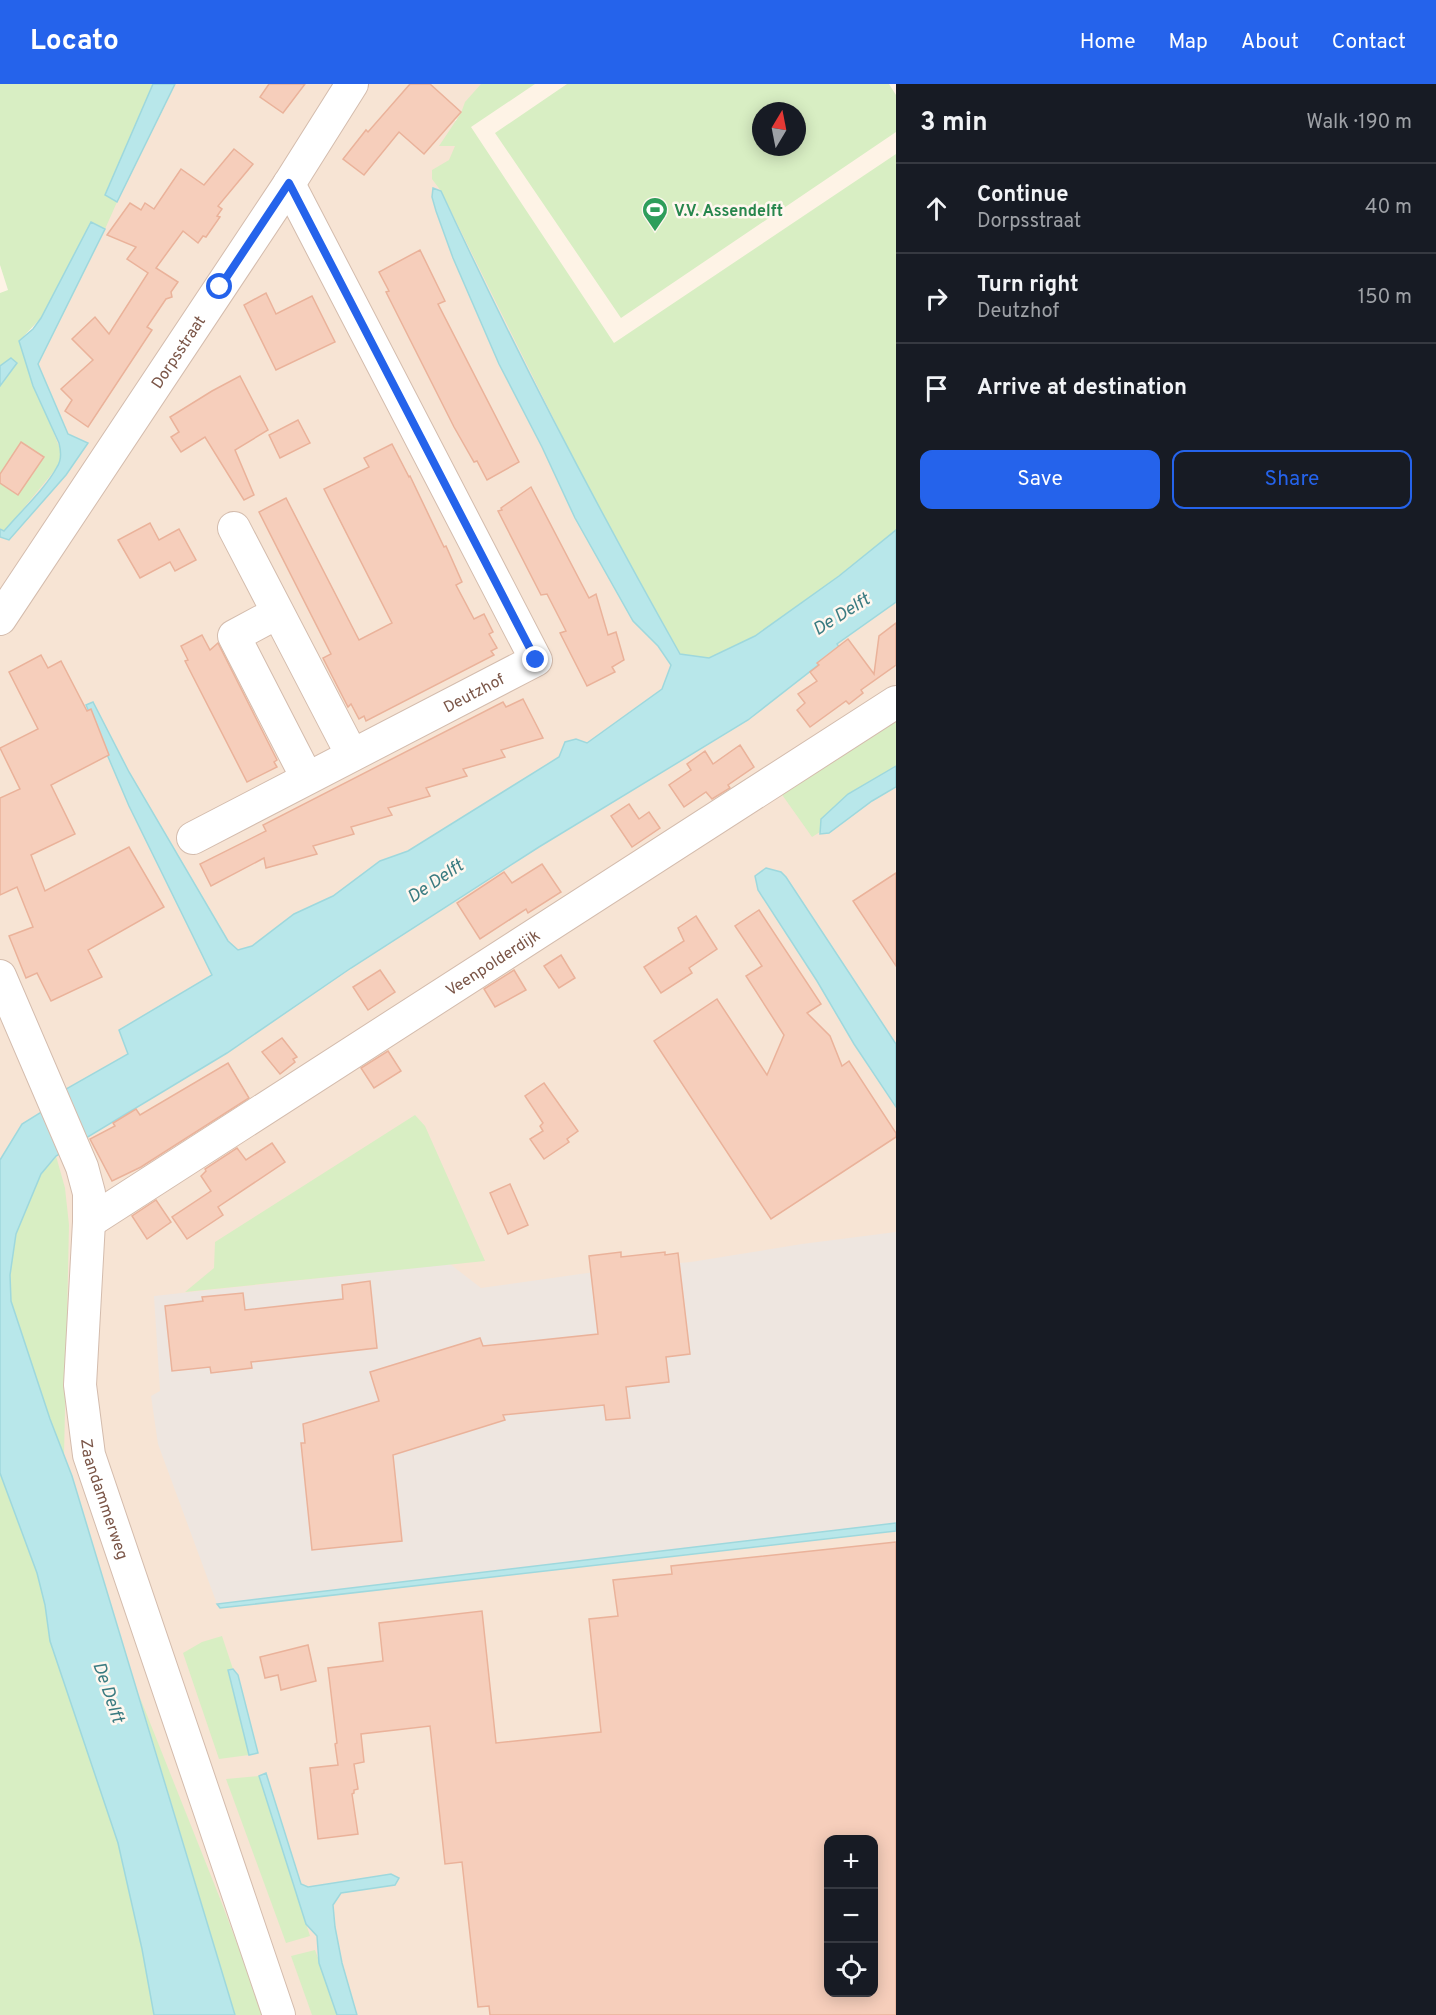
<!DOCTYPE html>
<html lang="en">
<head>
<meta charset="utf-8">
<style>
  :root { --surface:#171b24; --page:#242831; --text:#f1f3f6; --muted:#9ea1a6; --line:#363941; --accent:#2563eb }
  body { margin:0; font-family:Overpass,sans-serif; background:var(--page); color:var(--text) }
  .controls { position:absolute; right:18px; bottom:18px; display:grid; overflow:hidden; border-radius:12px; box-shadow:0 3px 15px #0003 }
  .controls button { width:54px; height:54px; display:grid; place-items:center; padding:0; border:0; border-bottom:2px solid var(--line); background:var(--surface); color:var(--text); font:30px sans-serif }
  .compass { position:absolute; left:752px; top:18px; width:54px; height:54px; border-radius:50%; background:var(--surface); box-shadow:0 3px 15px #0003; rotate:10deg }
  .stop { position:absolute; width:18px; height:18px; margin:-14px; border:4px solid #2563eb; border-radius:50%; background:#fff }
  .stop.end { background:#2563eb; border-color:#fff; box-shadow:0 2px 6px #0008 }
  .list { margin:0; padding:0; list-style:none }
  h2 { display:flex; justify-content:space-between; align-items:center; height:78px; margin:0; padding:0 24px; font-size:26px }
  h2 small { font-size:20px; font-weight:400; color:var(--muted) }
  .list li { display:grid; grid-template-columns:39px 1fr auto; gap:18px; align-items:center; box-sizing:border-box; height:90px; padding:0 24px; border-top:2px solid var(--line) }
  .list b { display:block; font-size:22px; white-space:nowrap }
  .list p { margin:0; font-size:20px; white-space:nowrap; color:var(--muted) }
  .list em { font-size:20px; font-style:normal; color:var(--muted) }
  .actions { display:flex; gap:12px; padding:18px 24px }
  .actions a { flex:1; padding:14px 0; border:2px solid var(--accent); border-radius:12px; text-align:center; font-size:21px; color:var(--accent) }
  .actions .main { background:var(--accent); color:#fff }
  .icon { flex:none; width:33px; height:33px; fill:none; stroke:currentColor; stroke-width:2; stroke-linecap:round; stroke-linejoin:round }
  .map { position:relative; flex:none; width:896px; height:1931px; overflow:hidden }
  header { display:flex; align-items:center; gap:36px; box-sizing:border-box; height:84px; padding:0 30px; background:var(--accent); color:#fff }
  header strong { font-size:28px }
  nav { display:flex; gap:33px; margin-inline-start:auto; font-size:21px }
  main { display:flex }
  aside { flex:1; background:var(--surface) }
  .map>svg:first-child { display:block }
</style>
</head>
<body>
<header>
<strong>Locato</strong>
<nav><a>Home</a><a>Map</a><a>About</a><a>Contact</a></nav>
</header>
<main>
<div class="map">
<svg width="896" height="1931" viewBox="0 0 896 1931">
  <rect width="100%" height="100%" fill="#fef3e6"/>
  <path fill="#f7e4d4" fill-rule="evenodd" d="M162,0H510L455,36L606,269L896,81V1931H175L0,1378V280L25,262ZM828,1756H874V1908H828Z"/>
  <polygon fill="#eee6e0" points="896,1148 896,1439 217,1520 158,1360 151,1312 160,1307 154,1212 450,1180 481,1204 623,1184 691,1178 802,1160"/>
  <g fill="#d8eec3" fill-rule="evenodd">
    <polygon points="0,0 153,0 105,111 117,118 105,145 91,138 41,234 19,257 61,368 59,381 4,448 0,444 0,209 8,206 0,181"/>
    <polygon points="481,0 535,0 471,43 614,259 896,70 896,446 839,492 755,552 709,574 680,570 586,400 441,107 432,95 432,86 449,76 455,62 439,62 461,29 465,18"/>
    <path d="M567,0H889L896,11V48L621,234L495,49ZM761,27H797V63H761Z"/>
    <polygon points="896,627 896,682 848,710 821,735 820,748 812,753 778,705"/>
    <polygon points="415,1031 425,1042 485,1177 185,1208 214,1184 215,1158"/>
    <polygon points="56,1072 65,1104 69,1141 64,1372 50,1335 11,1217 10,1191 16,1150 41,1090"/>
    <polygon points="0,1389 37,1489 45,1521 118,1759 142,1865 154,1931 0,1931"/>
    <polygon points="222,1552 233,1585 228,1587 249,1671 219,1675 183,1569 202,1558"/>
    <polygon points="139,1611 221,1817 264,1931 235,1931"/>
    <polygon points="259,1692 310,1852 286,1859 226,1695"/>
    <polygon points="315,1866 336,1921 338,1931 312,1931 291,1872"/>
  </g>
  <g fill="#b8e7ea" stroke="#9ed8dd" stroke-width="1.5">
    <polygon points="153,0 175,0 117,118 105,111"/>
    <path d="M433,104L441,107C514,265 595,419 680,570L709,574L755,552L839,492L896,446V518L837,560L840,564L748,636L539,763L351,884L227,969L56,1072L41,1090L16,1150L10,1191L11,1217L50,1335L72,1392L235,1931H154L142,1865L118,1759L50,1557L45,1521L37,1489L0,1389V1076L22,1040L40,1029L66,1005L128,970L119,946L212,891L129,722L86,621L93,618L129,688L228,857L238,866L252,862L294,830L333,812L380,777L408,767L559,673L565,658L576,655L587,659L662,605L671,581L658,562L633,537L575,434L542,363L499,280L453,174L436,127L432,113Z"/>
    <path d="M91,138L105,145L38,280L68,350L88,359L66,391L9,456L0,453V445L4,447C20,428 46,404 57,383C62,376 61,367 59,359L33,302L19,257L33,245L41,234Z"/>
    <polygon points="11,274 17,279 0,302 0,282"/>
    <polygon points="896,682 896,703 872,717 829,749 820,750 821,735 848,710"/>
    <polygon points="766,784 781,788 786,793 896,960 896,1023 854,960 817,897 758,806 755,792"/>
    <polygon points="896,1439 896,1447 220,1524 217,1520"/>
    <polygon points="233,1585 238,1591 258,1669 249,1671 228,1586"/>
    <polygon points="266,1689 301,1800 308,1803 391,1790 399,1794 395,1801 341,1809 333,1821 335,1843 342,1879 357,1931 337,1931 319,1879 317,1852 306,1840 259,1692"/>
  </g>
  <g fill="#f6cebb" stroke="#eab29a" stroke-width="1.5" fill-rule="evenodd">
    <polygon points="269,0 305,0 283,29 260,13"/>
    <polygon points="410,0 430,0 461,28 424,70 399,48 364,91 343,75 366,46 368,48"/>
    <polygon points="234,65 253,80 218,122 222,125 217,132 220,133 206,153 203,152 198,159 183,147 156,184 178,198 171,208 172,213 166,215 147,243 152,246 88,343 65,327 72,316 61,305 93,276 72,255 95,233 109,250 148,189 127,175 136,163 107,151 130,119 141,126 145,119 154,125 181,85 204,101"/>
    <polygon points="420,166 445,217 438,220 519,378 487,396 477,377 474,378 454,343 386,208 389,207 379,188"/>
    <polygon points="266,209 276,230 312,212 335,258 276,286 244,221"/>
    <polygon points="240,292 268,346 235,366 254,411 244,416 205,353 181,368 171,353 179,348 170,333 212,307"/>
    <polygon points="298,336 310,359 280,374 269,351"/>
    <polygon points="21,358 44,373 18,411 0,399 0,390"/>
    <polygon points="392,360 409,393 410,392 444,463 446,462 462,498 456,501 474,535 484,530 493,548 489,550 497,564 491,567 494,571 366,637 364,632 359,635 351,620 348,623 323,574 331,570 259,428 286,414 359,556 392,539 324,405 369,383 364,374"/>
    <polygon points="531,403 589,514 596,510 608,551 616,548 624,576 612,583 615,588 587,602 560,549 566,547 547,510 541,511 498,427 502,426 501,424"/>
    <polygon points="150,439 159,456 179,445 196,476 175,487 170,478 140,494 118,456"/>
    <polygon points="896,539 896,581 861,606 863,609 849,620 846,617 810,643 797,626 805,619 798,610 817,597 810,588 819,581 817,579 848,555 874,590 879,552"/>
    <polygon points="202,551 210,566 218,559 277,676 274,678 277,683 247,698 185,577 188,576 181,562"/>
    <polygon points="41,571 48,584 61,577 87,627 91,625 109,671 51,701 75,750 31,771 45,807 129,763 164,823 88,866 102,893 51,917 37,889 26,894 9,852 33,843 17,803 0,811 0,714 20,705 0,664 38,645 9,588"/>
    <polygon points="523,615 543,654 501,666 505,673 463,685 467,692 426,704 430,712 388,724 392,731 351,743 354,750 313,762 317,770 266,784 264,774 211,802 200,780 266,747 263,741 503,618 506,623"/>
    <polygon points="740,661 754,683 728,701 730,704 712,715 706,708 684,723 669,701 691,686 687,680 705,667 713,680"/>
    <polygon points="629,720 639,735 649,728 660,744 632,763 611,732"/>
    <polygon points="542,780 561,808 528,829 526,825 480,855 457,819 504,788 512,799"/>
    <polygon points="896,789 896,882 853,817"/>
    <polygon points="759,826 821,920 807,929 830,952 842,982 849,977 896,1049 896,1053 771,1135 654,957 717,915 767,991 784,951 746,892 762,882 735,842"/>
    <polygon points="696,832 717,865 689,884 692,889 661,909 644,883 684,857 678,844"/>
    <polygon points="561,871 575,894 559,904 544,882"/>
    <polygon points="380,886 395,908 368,926 353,903"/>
    <polygon points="514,886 526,906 495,923 484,905"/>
    <polygon points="282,954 297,973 293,975 295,978 280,990 262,968"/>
    <polygon points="388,967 401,987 374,1004 361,984"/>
    <polygon points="228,979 249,1014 141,1083 112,1097 90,1055 115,1042 113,1039 136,1025 140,1031"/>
    <polygon points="544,999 578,1047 567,1055 569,1058 544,1075 530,1055 543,1047 540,1042 543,1039 525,1012"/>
    <polygon points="272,1059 285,1078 218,1123 223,1131 187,1155 172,1133 211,1107 201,1092 206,1087 205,1085 237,1064 246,1076"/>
    <polygon points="510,1100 528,1141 508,1150 490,1109"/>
    <polygon points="156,1116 171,1138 147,1155 132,1132"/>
    <polygon points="621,1168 621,1173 665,1168 665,1171 678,1169 690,1270 666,1273 669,1298 626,1303 630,1334 606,1336 604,1321 503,1331 505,1336 393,1371 402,1457 312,1466 301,1359 305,1359 303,1340 379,1317 370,1288 480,1254 483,1262 598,1250 589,1172"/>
    <polygon points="370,1197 377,1264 251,1278 252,1284 211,1289 210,1283 172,1287 165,1222 203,1217 202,1213 243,1209 245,1226 343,1215 342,1201"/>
    <path d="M896,1458V1931H490L489,1922L478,1923L462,1778L445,1780L430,1642L361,1650L364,1678L354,1680L358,1705L354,1706V1709L352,1710L358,1750L318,1755L310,1684L338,1681L335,1660L337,1659L328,1584L383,1577L379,1539L482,1527L496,1659L601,1648L589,1535L618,1532L613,1496L672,1490L671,1482ZM828,1755H873V1908H828Z"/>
    <polygon points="308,1561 316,1597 281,1606 278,1591 265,1594 260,1573"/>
  </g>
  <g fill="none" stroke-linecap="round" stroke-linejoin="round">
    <defs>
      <g id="minor">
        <polyline points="234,444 352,671"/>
        <polyline points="277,529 234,552 307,694"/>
        <path id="s1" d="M0,535L289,100L352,0"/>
        <path id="s2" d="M193,754L536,576L289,100"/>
        <path id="s3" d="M0,892L82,1083L89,1109V1138L80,1301L89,1371L279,1931"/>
        <path id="s4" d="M89,1138L896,618"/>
      </g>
    </defs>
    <use href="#minor" stroke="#d4bcad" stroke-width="34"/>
    <use href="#minor" stroke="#fff" stroke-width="32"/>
  </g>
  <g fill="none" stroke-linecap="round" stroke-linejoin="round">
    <polyline stroke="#2563eb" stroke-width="8" points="220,203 289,99 536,576"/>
  </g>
  <defs>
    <symbol id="stadium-pin" viewBox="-11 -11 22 30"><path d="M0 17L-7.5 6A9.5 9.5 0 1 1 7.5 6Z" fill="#2e9e5b" stroke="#fff7ef"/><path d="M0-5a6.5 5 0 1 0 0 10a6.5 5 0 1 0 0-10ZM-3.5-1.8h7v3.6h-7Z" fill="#fff"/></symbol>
  </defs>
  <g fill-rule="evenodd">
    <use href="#stadium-pin" x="640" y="111" width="30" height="40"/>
  </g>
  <g text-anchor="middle" stroke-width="5" stroke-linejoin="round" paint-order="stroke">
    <g font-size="16" font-weight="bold" fill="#27864d" stroke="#fff7ef" text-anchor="start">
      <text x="674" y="132">V.V. Assendelft</text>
    </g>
    <g font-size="16" fill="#7b5648" stroke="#fff7ef">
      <text dy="6" stroke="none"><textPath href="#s1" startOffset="321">Dorpsstraat</textPath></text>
      <text dy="6" stroke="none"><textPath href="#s2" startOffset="316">Deutzhof</textPath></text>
      <text dy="6" stroke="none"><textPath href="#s4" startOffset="480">Veenpolderdijk</textPath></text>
      <text dy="6" stroke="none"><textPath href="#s3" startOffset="544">Zaandammerweg</textPath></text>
    </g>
    <g font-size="18" font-style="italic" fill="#3a7b81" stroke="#fff7ef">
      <text transform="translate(841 530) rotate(-32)" y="6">De Delft</text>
      <text transform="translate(435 797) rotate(-34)" y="6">De Delft</text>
      <text transform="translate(109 1608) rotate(71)" y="6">De Delft</text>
    </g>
  </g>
</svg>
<div class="controls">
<button>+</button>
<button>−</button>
<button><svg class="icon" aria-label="locate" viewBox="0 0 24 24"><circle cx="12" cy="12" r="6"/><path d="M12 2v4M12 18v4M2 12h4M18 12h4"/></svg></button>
</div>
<svg class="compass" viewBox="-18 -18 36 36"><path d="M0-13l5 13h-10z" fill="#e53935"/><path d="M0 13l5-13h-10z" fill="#9ea1a6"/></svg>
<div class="stop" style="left:220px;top:203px"></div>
<div class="stop end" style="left:536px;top:576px"></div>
</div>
<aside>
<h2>3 min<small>Walk · 190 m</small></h2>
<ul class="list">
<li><svg class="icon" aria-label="ahead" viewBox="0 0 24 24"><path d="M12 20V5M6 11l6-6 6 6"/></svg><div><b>Continue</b><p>Dorpsstraat</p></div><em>40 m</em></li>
<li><svg class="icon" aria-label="right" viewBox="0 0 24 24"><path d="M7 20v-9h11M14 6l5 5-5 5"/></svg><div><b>Turn right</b><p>Deutzhof</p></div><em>150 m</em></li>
<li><svg class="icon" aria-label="arrive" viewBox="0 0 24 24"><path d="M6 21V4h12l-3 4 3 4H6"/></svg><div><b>Arrive at destination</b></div></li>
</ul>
<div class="actions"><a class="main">Save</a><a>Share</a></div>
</aside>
</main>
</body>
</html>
